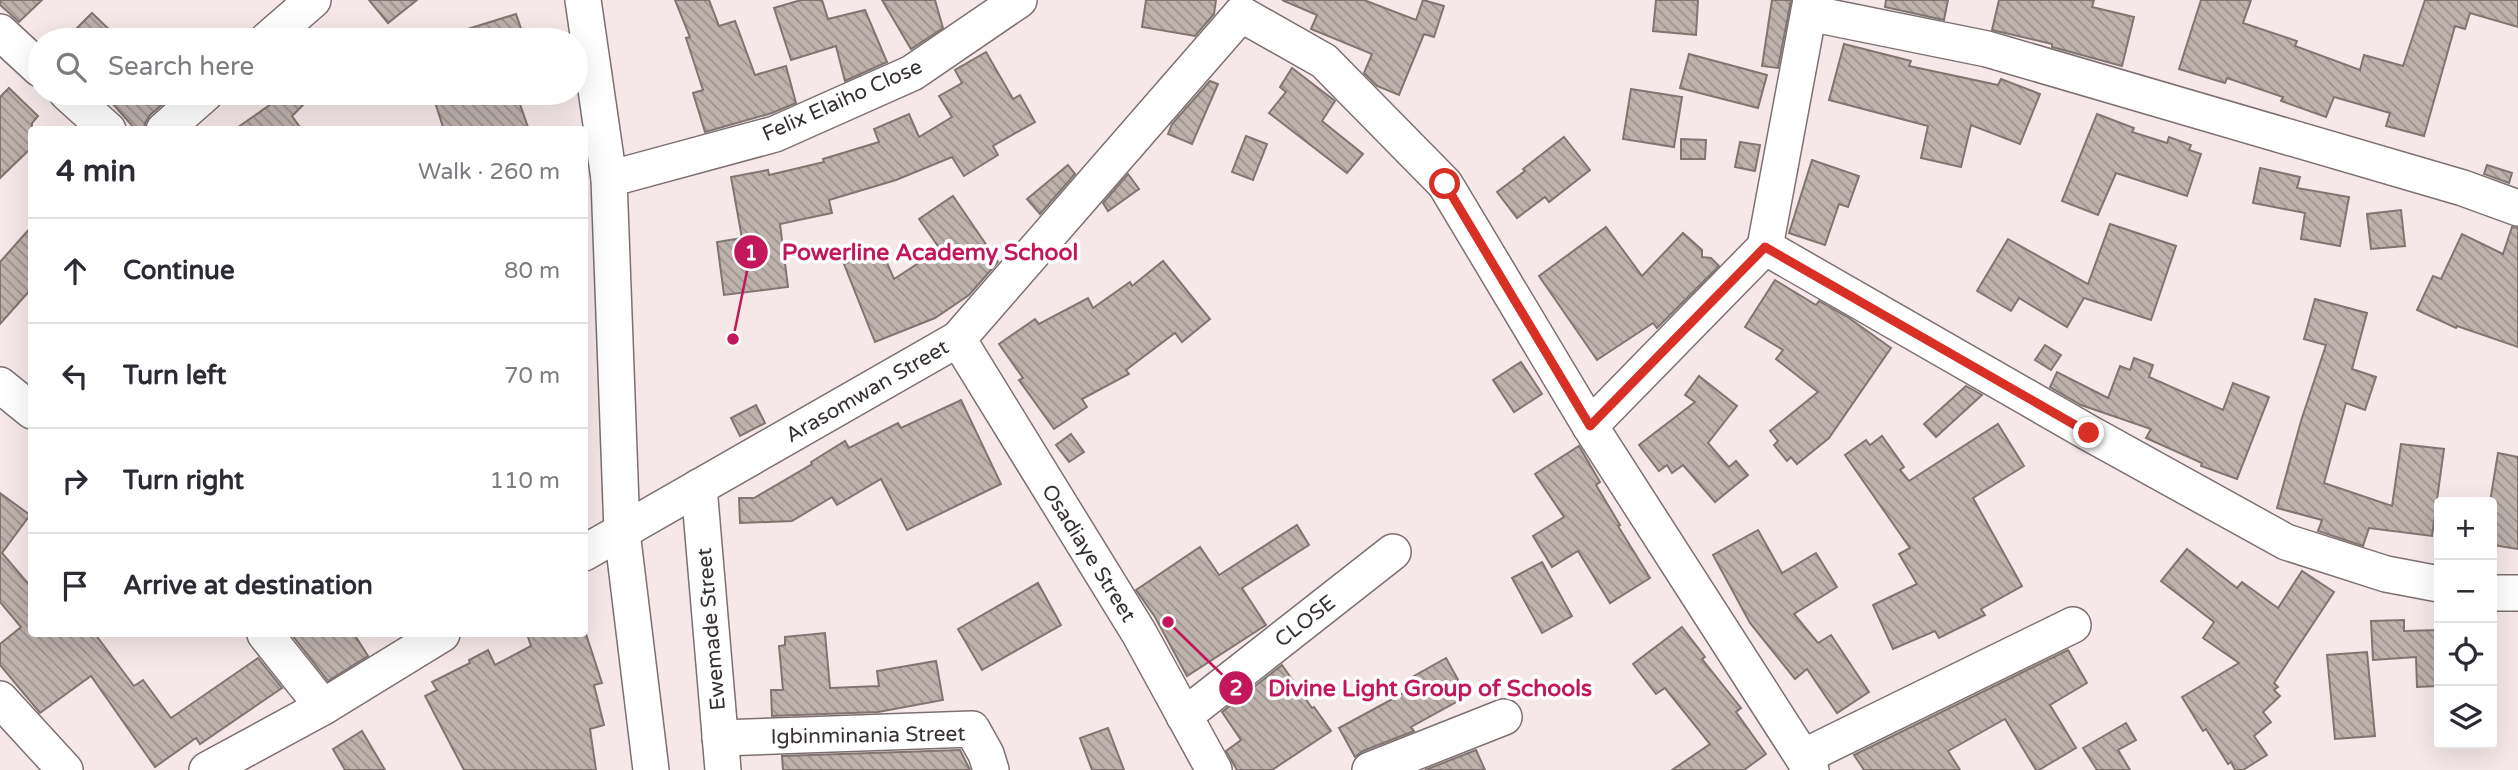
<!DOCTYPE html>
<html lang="en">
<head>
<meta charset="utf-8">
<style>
  :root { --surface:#fff; --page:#f7f7f7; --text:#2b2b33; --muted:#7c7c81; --line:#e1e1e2 }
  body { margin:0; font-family:"Varela Round",sans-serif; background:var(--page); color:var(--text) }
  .controls { position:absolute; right:21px; bottom:21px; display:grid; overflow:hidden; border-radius:7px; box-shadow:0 7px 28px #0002 }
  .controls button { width:63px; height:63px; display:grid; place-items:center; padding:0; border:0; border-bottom:2px solid var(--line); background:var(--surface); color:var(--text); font:35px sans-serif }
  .stop { position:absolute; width:21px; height:21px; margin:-16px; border:5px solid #d93025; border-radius:50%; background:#fff }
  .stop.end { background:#d93025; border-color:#fff; box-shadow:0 2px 7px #0008 }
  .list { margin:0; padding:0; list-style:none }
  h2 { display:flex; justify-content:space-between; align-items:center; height:91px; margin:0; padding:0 28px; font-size:30px }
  h2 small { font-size:23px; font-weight:400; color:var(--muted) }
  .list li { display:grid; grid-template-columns:46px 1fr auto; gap:21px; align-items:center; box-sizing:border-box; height:105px; padding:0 28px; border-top:2px solid var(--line) }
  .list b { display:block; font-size:26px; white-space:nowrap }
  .list em { font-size:23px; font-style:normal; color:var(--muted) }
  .icon { flex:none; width:38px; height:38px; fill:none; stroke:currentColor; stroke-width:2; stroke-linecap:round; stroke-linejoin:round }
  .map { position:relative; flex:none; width:2518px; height:770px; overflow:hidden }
  .search { position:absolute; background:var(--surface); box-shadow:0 7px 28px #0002; left:28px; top:28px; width:560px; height:77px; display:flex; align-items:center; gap:18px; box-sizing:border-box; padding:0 24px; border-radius:38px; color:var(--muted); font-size:26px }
  .panel { position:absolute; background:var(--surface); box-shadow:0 7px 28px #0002; left:28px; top:126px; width:560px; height:511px; border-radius:7px }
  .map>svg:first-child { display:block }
</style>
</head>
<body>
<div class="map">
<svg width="2518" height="770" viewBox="0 0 2518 770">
  <defs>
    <pattern id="building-back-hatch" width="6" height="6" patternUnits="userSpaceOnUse" patternTransform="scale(1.75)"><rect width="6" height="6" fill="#beb2ad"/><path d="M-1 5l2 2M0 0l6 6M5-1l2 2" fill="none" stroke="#9b918d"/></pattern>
  </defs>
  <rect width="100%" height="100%" fill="#f6e8e9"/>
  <g fill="url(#building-back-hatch)" stroke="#817571" stroke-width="2">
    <polygon points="0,0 42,0 19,22 0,5"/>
    <polygon points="369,0 417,0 388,23"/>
    <polygon points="675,0 709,0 719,26 735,21 755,75 786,66 796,103 772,113 705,132 693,93 703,90 686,38 690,37"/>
    <polygon points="801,0 822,0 828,19 865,10 887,62 845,81 836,46 791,60 774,8"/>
    <polygon points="882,0 935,0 943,28 911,49"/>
    <polygon points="1146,0 1216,0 1214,14 1195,36 1142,27"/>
    <polygon points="1282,0 1364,0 1416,20 1423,0 1444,6 1434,37 1424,34 1399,95 1377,86 1364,73 1372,54 1311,29 1317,15"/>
    <polygon points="1656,0 1698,0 1696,35 1653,31"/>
    <polygon points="1772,0 1791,0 1778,68 1762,66"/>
    <polygon points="1886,0 1948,0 1944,20 1885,7"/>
    <polygon points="1999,0 2094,0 2092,7 2134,17 2122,66 2052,47 2052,44 1992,30"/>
    <polygon points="2201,0 2251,0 2243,23 2297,41 2295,46 2360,70 2364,55 2403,66 2425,0 2518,0 2518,27 2470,13 2465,29 2455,26 2424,136 2386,126 2390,113 2334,97 2326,117 2281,101 2283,97 2227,78 2225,83 2179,69"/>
    <polygon points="92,13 120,40 65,40"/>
    <polygon points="516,14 525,40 445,40 445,36"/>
    <polygon points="1844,44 1911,61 1909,66 1998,85 2001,79 2040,94 2020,144 1971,125 1961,167 1921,158 1928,126 1829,100"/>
    <polygon points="986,52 1013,99 1020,95 1035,122 993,146 998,155 964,176 952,157 896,180 829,200 832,213 780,224 788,287 724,295 717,242 742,238 731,177 768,170 769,175 824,162 823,159 879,142 874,129 909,114 919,137 952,117 939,96 962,83 955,70"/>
    <polygon points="1689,54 1767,75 1758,108 1680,88"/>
    <polygon points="1292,68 1335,101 1322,121 1363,154 1347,173 1269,113 1286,92 1280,87"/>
    <polygon points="1210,81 1218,84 1192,144 1168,134 1172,124"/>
    <polygon points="9,88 38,116 32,123 32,147 0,178 0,97"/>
    <polygon points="1631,89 1682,97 1674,147 1623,139"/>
    <polygon points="103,93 176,93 150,115 145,123 144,130 136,130"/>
    <polygon points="287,93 315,93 292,116 302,130 234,130"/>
    <polygon points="432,93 516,93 529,130 444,130"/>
    <polygon points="2097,114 2134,128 2132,132 2167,143 2169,137 2191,145 2189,150 2201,154 2187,196 2116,173 2098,215 2062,201"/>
    <polygon points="1246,136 1267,144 1253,180 1232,172"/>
    <polygon points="1564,137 1590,170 1549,202 1545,197 1517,218 1497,192 1525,171 1523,169"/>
    <polygon points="1681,139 1706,140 1705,159 1681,159"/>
    <polygon points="1740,142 1760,145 1755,171 1735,167"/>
    <polygon points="1812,160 1859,176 1848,207 1839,204 1825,245 1789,233"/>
    <polygon points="1068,165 1075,174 1040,214 1027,199"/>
    <polygon points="2487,165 2512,173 2509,183 2484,174"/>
    <polygon points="2260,168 2300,177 2297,188 2349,197 2340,246 2301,239 2305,213 2253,203"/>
    <polygon points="1128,174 1139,189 1108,211 1103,203"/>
    <polygon points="953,196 998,262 969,295 935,318 875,342 844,264 881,249 894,279 940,249 919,219"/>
    <polygon points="2401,210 2405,246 2371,249 2367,214"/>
    <polygon points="2110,224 2176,246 2151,320 2084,298 2067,327 2019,298 2011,311 1977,291 2008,239 2088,284"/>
    <polygon points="32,226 32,288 0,324 0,262"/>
    <polygon points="1606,227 1642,276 1683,233 1702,250 1702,257 1711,258 1719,266 1657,328 1653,323 1597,360 1539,276"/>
    <polygon points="2512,227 2518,228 2518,347 2457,326 2456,328 2417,310 2433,276 2441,279 2462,234 2503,254"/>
    <polygon points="1163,261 1210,319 1182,342 1175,333 1126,370 1129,374 1082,399 1087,407 1054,429 1019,380 1023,378 999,344 1035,319 1039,324 1088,298 1093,308 1130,282 1132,286"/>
    <polygon points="1775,280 1816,305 1819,301 1849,318 1891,348 1829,438 1797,464 1791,457 1787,461 1774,445 1778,441 1770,431 1818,392 1776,359 1783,350 1745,327"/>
    <polygon points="2315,299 2367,313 2352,369 2376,377 2365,410 2346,403 2324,483 2392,506 2401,444 2444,449 2432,536 2369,528 2363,546 2318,531 2322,520 2277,508 2301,421 2326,345 2304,339"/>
    <polygon points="2045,345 2061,355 2051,370 2035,360"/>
    <polygon points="2134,358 2153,365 2149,377 2223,410 2233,383 2269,397 2237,479 2201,466 2202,463 2146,438 2151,429 2081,405 2050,387 2057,372 2108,398 2120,366 2130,370"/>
    <polygon points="1521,362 1542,394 1514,412 1493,380"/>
    <polygon points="1699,376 1737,406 1708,443 1729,467 1736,461 1748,475 1715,502 1683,465 1672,473 1667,465 1659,471 1639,445 1695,402 1685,395"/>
    <polygon points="1966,386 1982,395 1936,437 1924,424"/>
    <polygon points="961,400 1001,484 907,530 881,479 837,505 832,497 792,521 740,523 739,498 754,498 812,464 811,462 845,441 849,448 898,423 901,428"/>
    <polygon points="756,405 765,423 740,436 731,418"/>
    <polygon points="1998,424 2024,466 1973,498 2022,586 1981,609 1985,615 1939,638 1935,631 1893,649 1873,605 1917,584 1899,554 1910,548 1845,455 1866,440 1870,445 1882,436 1904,467 1900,470 1909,481"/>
    <polygon points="1071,434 1084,452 1069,462 1056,445"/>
    <polygon points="1579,446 1600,482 1596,485 1620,525 1618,526 1650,578 1610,603 1578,551 1552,567 1533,536 1564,517 1535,474"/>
    <polygon points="2498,453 2518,457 2518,549 2492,545 2490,502"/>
    <polygon points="0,493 30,515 2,553 32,588 32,634 95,634 134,686 143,680 171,718 258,658 282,688 200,744 196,738 155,767 91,676 40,713 0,665 0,644 21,627 0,602"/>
    <polygon points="1297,525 1309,545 1242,588 1266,625 1187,676 1155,617 1136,590 1200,547 1219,575"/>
    <polygon points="1758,530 1782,573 1816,553 1837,587 1794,614 1818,643 1831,635 1869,692 1837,713 1807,669 1795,679 1750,623 1713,555"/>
    <polygon points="2187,549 2237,588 2242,582 2278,608 2302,571 2334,592 2274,683 2278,687 2274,690 2280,696 2263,712 2271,722 2254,736 2267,755 2243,770 2235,770 2231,762 2228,764 2206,729 2203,731 2182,697 2239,663 2203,638 2214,622 2161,581"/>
    <polygon points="1542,562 1572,616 1542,633 1512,578"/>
    <polygon points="1038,583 1061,625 982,670 958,629"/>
    <polygon points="2404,620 2404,631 2439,630 2439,686 2417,687 2416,657 2373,660 2371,621"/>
    <polygon points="1682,627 1705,657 1702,659 1741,708 1736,712 1766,754 1744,770 1672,770 1710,744 1665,688 1656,694 1633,664"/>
    <polygon points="825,633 830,688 879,686 877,671 936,661 943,700 878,712 772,716 771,690 783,690 779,646 785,645 785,637"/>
    <polygon points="294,634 354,634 368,656 328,681 292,635"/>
    <polygon points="527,634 586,634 602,683 594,685 604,725 590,729 596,770 464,770 425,696 437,690 432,682 470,663 469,660 488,650 495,665 531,646"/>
    <polygon points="2068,650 2087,683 2050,705 2076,748 2039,770 2036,770 2005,719 1948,751 1960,770 1864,770 1854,755"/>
    <polygon points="2367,652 2375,736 2335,739 2327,655"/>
    <polygon points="1446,658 1467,696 1411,727 1414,731 1363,751 1355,757 1339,728 1411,689 1407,680"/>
    <polygon points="1282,665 1312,708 1314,707 1331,731 1272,770 1237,770 1226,751 1241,740 1222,712"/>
    <polygon points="2126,723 2136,740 2118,750 2130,770 2097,770 2083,748"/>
    <polygon points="1108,728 1124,770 1092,770 1080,738"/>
    <polygon points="362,731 385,770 345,770 333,749"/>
    <polygon points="960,750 970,770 783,770 782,756"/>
    <polygon points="1476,750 1485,770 1425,770"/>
  </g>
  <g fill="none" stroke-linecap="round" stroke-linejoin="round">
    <defs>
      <g id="minor">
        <polyline points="583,0 609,179 622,532 651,770"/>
        <polyline points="1809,13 1987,49 2463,188 2518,208"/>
        <polyline points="1241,14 1324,61 1445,184 1590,426 1811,770"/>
        <polyline points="0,32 40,69"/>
        <polyline points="267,40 313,0"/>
        <polyline points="67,93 108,130"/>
        <polyline points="164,130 206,93"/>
        <polyline points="609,179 775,134 912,73 1019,0"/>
        <polyline points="1765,247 2089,433 2286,542 2386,574 2439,584"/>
        <polyline points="958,339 1139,633 1214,770"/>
        <polyline points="0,385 32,411"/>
        <polyline points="1590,426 1765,247 1811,0"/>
        <polyline points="699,487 723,770"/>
        <polyline points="584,553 958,339 1241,14"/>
        <polyline points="2492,593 2518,593"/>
        <polyline points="265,634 323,707"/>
        <polyline points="0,699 65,770"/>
        <polyline points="1184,716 1393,552"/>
        <polyline points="720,738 972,729 986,754 991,770"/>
        <polyline points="1803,757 2073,625"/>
        <polyline points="207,770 323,707 442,634"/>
        <polyline points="1370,770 1504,717"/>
      </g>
    </defs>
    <use href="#minor" stroke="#7c7071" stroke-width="38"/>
    <use href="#minor" stroke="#fff" stroke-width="35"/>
  </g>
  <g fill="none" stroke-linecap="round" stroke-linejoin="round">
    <polyline stroke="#d93025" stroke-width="9" points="1445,184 1590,426 1765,247 2089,433"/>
  </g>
  <g text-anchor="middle" stroke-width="7" stroke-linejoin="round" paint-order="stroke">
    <g font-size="21" fill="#363031" stroke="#fff">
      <text transform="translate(842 100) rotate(-24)" y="7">Felix Elaiho Close</text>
      <text transform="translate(867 391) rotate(-30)" y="7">Arasomwan Street</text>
      <text transform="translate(1089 553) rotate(58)" y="7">Osadiaye Street</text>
      <text transform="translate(1305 621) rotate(-38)" y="7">CLOSE</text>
      <text transform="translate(711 629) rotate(-95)" y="7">Ewemade Street</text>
      <text transform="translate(868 735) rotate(-1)" y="7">Igbinminania Street</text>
    </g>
  </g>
  <path fill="none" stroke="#c2185b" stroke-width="2.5" d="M733 339L751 252M1168 622L1236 688"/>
  <g fill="#c2185b" stroke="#fff" stroke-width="2.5">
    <circle cx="733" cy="339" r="7"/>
    <circle cx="1168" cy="622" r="7"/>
    <circle cx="751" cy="252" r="18"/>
    <circle cx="1236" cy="688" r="18"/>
  </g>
  <g font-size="21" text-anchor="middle" font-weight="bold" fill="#fff">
    <text x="751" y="260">1</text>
    <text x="1236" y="695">2</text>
  </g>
  <g font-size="23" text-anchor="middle" font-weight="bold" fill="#c2185b" stroke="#fff" stroke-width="7" stroke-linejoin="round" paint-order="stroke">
    <text x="930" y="260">Powerline Academy School</text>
    <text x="1430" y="696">Divine Light Group of Schools</text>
  </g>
</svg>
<div class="controls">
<button>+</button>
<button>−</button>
<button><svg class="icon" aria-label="locate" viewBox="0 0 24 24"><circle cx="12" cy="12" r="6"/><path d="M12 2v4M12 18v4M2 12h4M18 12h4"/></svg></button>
<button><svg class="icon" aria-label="layers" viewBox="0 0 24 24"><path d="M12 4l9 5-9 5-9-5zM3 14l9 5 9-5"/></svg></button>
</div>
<div class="stop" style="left:1445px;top:184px"></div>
<div class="stop end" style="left:2089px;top:433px"></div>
<div class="search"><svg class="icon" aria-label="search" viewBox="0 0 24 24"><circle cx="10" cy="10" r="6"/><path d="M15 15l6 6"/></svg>Search here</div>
<section class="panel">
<h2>4 min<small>Walk · 260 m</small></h2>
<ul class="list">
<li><svg class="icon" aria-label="ahead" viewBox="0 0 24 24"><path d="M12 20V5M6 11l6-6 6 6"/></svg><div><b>Continue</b></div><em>80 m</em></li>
<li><svg class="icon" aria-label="left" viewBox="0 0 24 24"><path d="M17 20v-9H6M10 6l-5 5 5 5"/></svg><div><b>Turn left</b></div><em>70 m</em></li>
<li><svg class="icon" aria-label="right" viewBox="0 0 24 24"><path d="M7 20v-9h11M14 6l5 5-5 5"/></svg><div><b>Turn right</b></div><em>110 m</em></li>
<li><svg class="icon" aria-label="arrive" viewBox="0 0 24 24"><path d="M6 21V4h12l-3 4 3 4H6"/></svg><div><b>Arrive at destination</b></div></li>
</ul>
</section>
</div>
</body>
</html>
